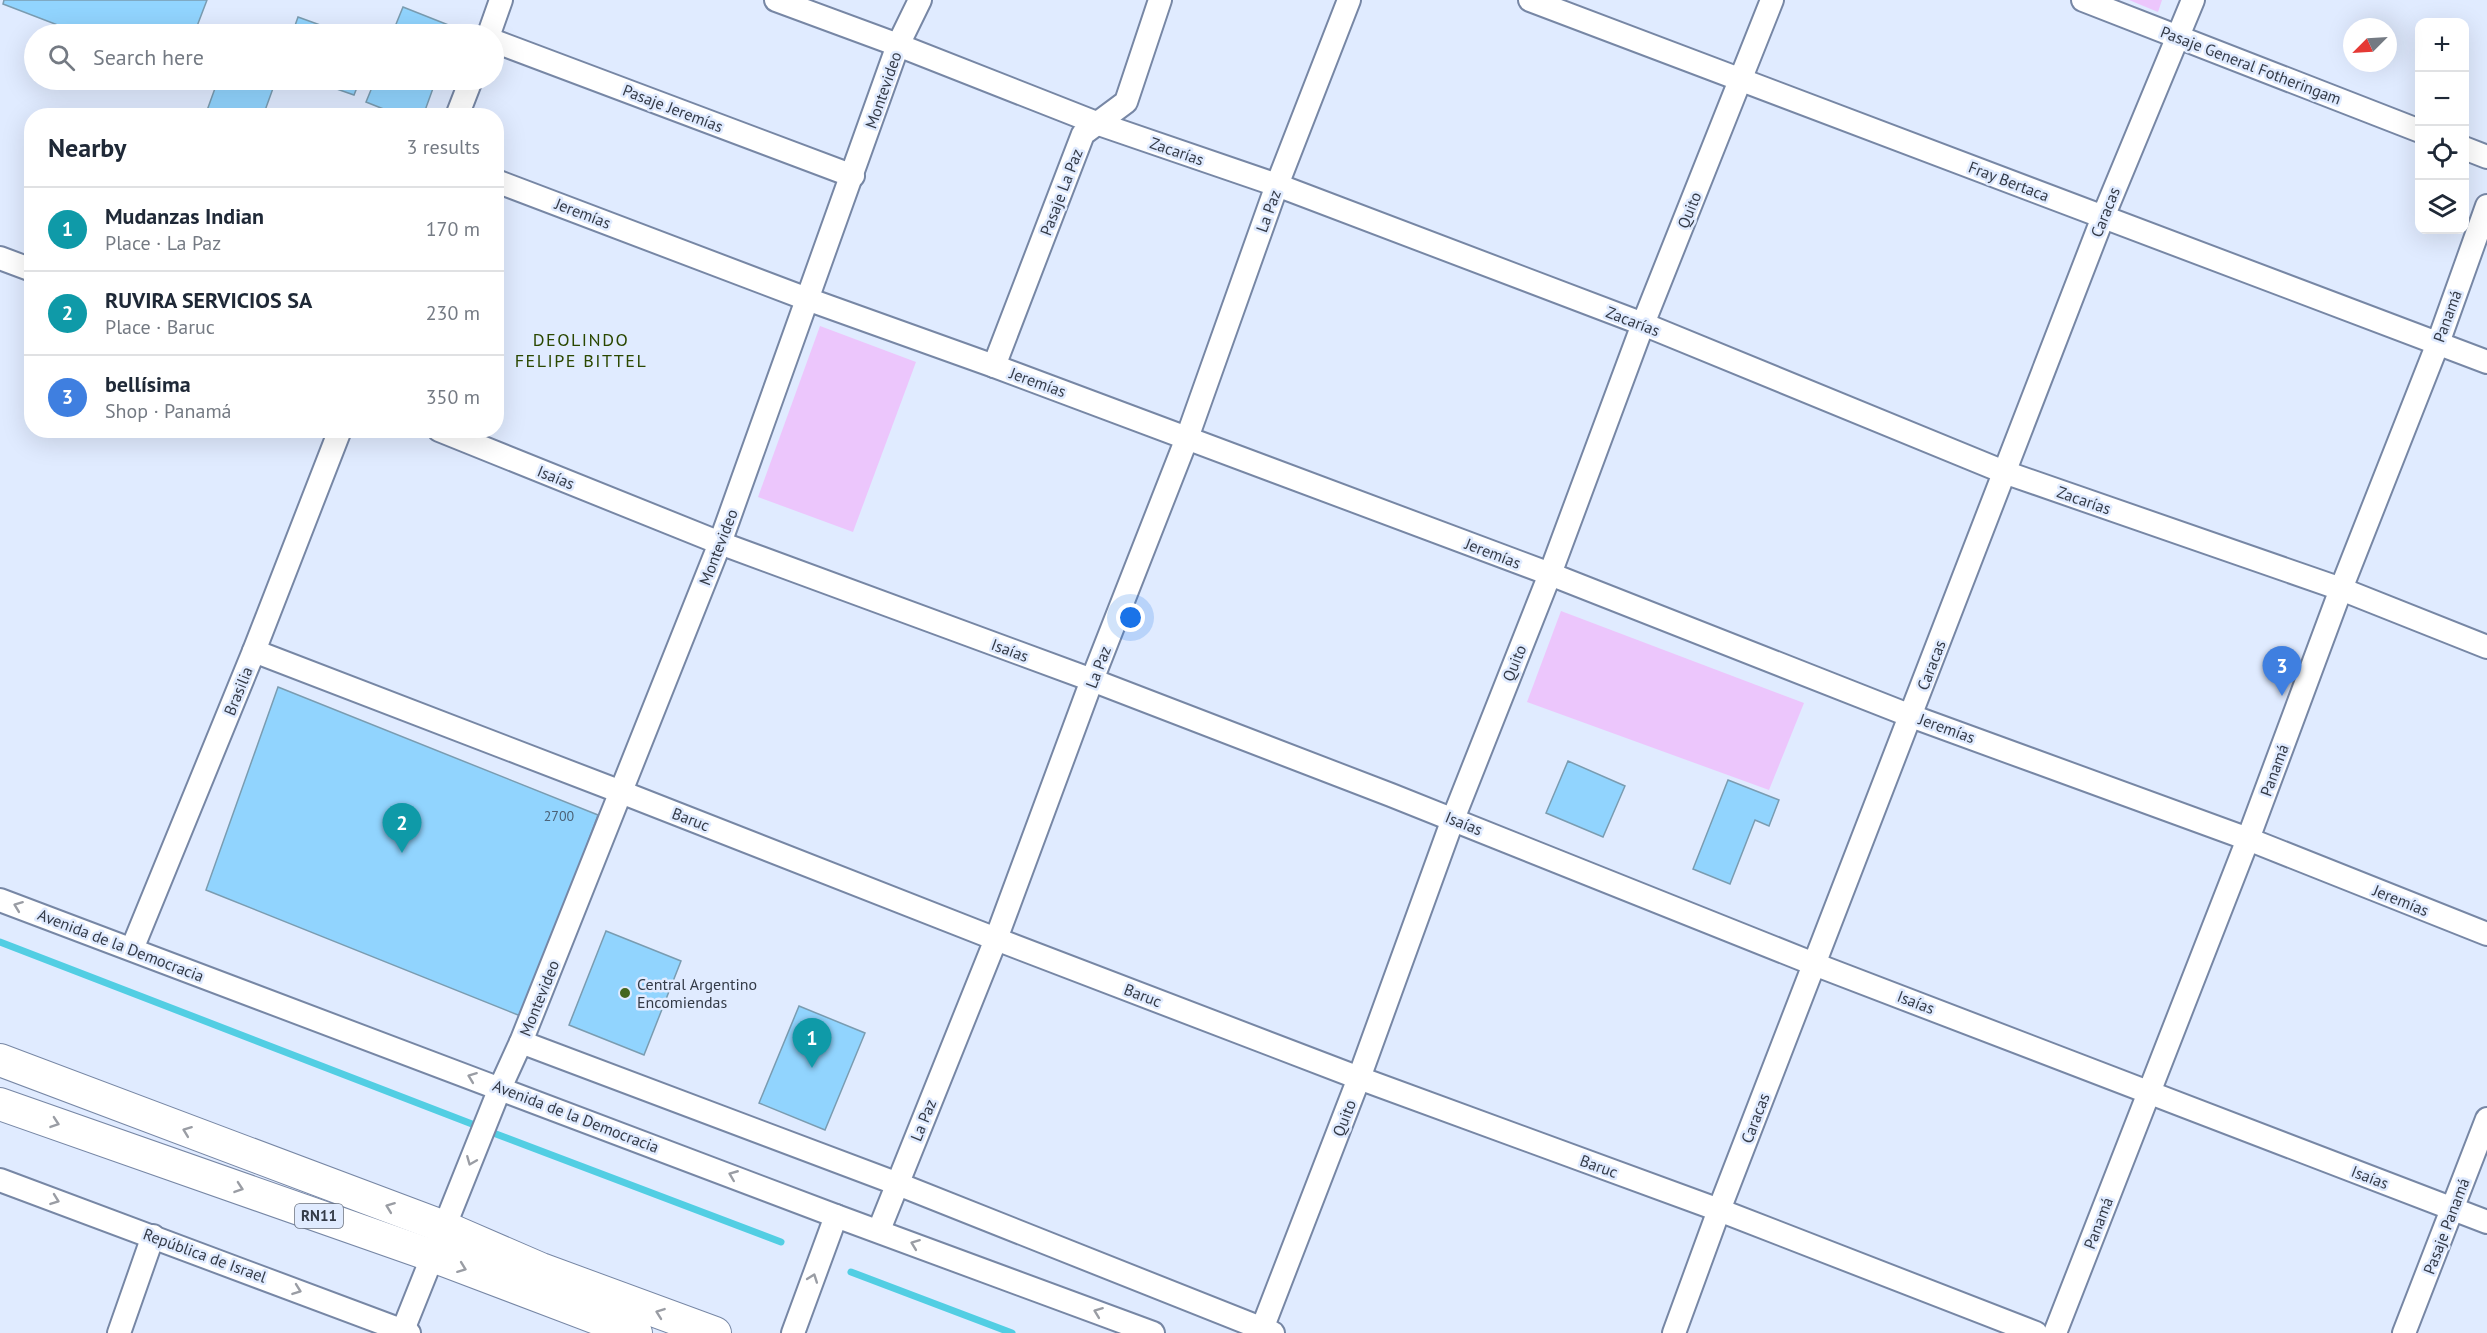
<!DOCTYPE html>
<html lang="en">
<head>
<meta charset="utf-8">
<style>
  :root { --surface:#fff; --page:#f6f6f7; --text:#1f2937; --muted:#747a83; --line:#e0e1e3; --accent:#44661d }
  body { margin:0; font-family:"PT Sans",sans-serif; background:var(--page); color:var(--text) }
  .controls { position:absolute; right:18px; top:18px; display:grid; overflow:hidden; border-radius:12px; box-shadow:0 6px 24px #0002 }
  .controls button { width:54px; height:54px; display:grid; place-items:center; padding:0; border:0; border-bottom:2px solid var(--line); background:var(--surface); color:var(--text); font:30px sans-serif }
  .compass { position:absolute; left:2343px; top:18px; width:54px; height:54px; border-radius:50%; background:var(--surface); box-shadow:0 6px 24px #0002; rotate:246deg }
  .you { position:absolute; left:1131px; top:618px; width:21px; height:21px; margin:-15px; border:4px solid #fff; border-radius:50%; background:#1a73e8; box-shadow:0 0 0 9px #1a73e833 }
  .badge { display:grid; place-items:center; width:39px; height:39px; border-radius:50%; background:var(--accent); color:#fff; font-size:20px; font-weight:700 }
  .pin { position:absolute; translate:-50% -50px; filter:drop-shadow(0 2px 3px #0008) }
  .pin::after { content:''; position:absolute; top:32px; width:21px; height:18px; background:inherit; clip-path:polygon(0 0,100% 0,50% 100%) }
  .list { margin:0; padding:0; list-style:none }
  h2 { display:flex; justify-content:space-between; align-items:center; height:78px; margin:0; padding:0 24px; font-size:26px }
  h2 small { font-size:20px; font-weight:400; color:var(--muted) }
  .list li { display:grid; grid-template-columns:39px 1fr auto; gap:18px; align-items:center; box-sizing:border-box; height:84px; padding:0 24px; border-top:2px solid var(--line) }
  .list b { display:block; font-size:22px; white-space:nowrap }
  .list p { margin:0; font-size:20px; white-space:nowrap; color:var(--muted) }
  .list em { font-size:20px; font-style:normal; color:var(--muted) }
  .icon { flex:none; width:33px; height:33px; fill:none; stroke:currentColor; stroke-width:2; stroke-linecap:round; stroke-linejoin:round }
  .map { position:relative; flex:none; width:2487px; height:1333px; overflow:hidden }
  .search { position:absolute; background:var(--surface); box-shadow:0 6px 24px #0002; left:24px; top:24px; width:480px; height:66px; display:flex; align-items:center; gap:15px; box-sizing:border-box; padding:0 21px; border-radius:33px; color:var(--muted); font-size:22px }
  .panel { position:absolute; background:var(--surface); box-shadow:0 6px 24px #0002; left:24px; top:108px; width:480px; height:330px; border-radius:24px }
  .map>svg:first-child { display:block }
</style>
</head>
<body>
<div class="map">
<svg width="2487" height="1333" viewBox="0 0 2487 1333">
  <rect width="100%" height="100%" fill="#e0ebff"/>
  <g fill="#ecc6fc">
    <polygon points="2129,0 2162,0 2158,12"/>
    <polygon points="820,326 916,362 853,532 758,497"/>
    <polygon points="1561,611 1804,703 1769,790 1527,702"/>
  </g>
  <g fill="none" stroke-linecap="round" stroke-linejoin="round">
    <g stroke="#52cee3" stroke-width="7">
      <polyline points="0,942 472,1124"/>
      <polyline points="496,1134 781,1242"/>
      <polyline points="851,1272 1012,1333"/>
    </g>
  </g>
  <g fill="#91d4fe" stroke="#7a9cb1" stroke-width="1.5">
    <polygon points="4,0 207,0 194,34 81,34 3,4"/>
    <polygon points="403,7 456,28 454,34 392,34"/>
    <polygon points="298,17 345,34 292,34"/>
    <polygon points="218,80 276,80 263,116 205,116"/>
    <polygon points="311,80 360,80 354,95"/>
    <polygon points="375,80 436,80 423,116 401,116 366,102"/>
    <polygon points="278,687 598,815 523,1017 206,890"/>
    <polygon points="1568,761 1625,786 1603,837 1546,813"/>
    <polygon points="1728,780 1779,800 1769,826 1755,820 1730,884 1693,869"/>
    <polygon points="606,931 681,961 644,1055 569,1025"/>
    <polygon points="799,1006 865,1033 825,1130 759,1103"/>
  </g>
  <g fill="none" stroke-linecap="round" stroke-linejoin="round">
    <defs>
      <g id="minor">
        <polyline points="776,0 898,45 1099,124 1277,185 1643,324 2004,472 2341,589 2487,647"/>
        <polyline points="1530,0 2487,362"/>
        <polyline points="2083,0 2420,131"/>
        <polyline points="489,34 501,0"/>
        <polyline points="494,41 853,176"/>
        <polyline points="457,116 471,80"/>
        <polyline points="2464,148 2487,157"/>
        <polyline points="496,181 807,299 994,366 1550,574 1911,716 2248,839 2487,934"/>
        <polyline points="0,258 32,270"/>
        <polyline points="994,366 1083,134 1126,102 1160,0"/>
        <polyline points="439,430 720,543 1092,680 1391,795 1814,964 2487,1222"/>
        <polyline points="254,651 621,792 996,939 1359,1078 1719,1210 2036,1333"/>
        <polyline points="0,900 836,1216 1153,1333"/>
        <polyline points="132,949 254,651 340,430"/>
        <polyline points="521,1042 898,1184 1273,1333"/>
        <polyline points="0,1180 409,1333"/>
        <polyline points="879,1230 996,939 1092,680 1187,438 1277,185 1349,0"/>
        <polyline points="1262,1329 1359,1078 1453,819 1550,574 1643,324 1772,0"/>
        <polyline points="403,1330 500,1088 521,1042 720,543 898,45 920,0"/>
        <polyline points="119,1333 153,1236"/>
        <polyline points="793,1333 836,1216"/>
        <polyline points="1674,1333 1719,1210 2103,217 2193,0"/>
        <polyline points="2055,1333 2248,839 2341,589 2438,343 2487,206"/>
        <polyline points="2404,1333 2487,1119"/>
      </g>
      <g id="highway">
        <polyline points="0,1060 444,1227 541,1269 715,1333"/>
        <polyline points="0,1104 433,1256 636,1333"/>
      </g>
    </defs>
    <use href="#minor" stroke="#7787a5" stroke-width="26"/>
    <use href="#highway" stroke="#7787a5" stroke-width="34"/>
    <use href="#minor" stroke="#fff" stroke-width="22"/>
    <use href="#highway" stroke="#fff" stroke-width="32"/>
  </g>
  <defs><path id="oneway-chevron" d="M-2-3.5L2.5 0L-2 3.5" fill="none" stroke-width="1.6" stroke-linecap="round" stroke-linejoin="round" transform="scale(1.5)"/></defs>
  <g stroke="#9a9da4">
    <use href="#oneway-chevron" transform="translate(18 906) rotate(-159)"/>
    <use href="#oneway-chevron" transform="translate(472 1077) rotate(-159)"/>
    <use href="#oneway-chevron" transform="translate(55 1123) rotate(19)"/>
    <use href="#oneway-chevron" transform="translate(187 1131) rotate(-159)"/>
    <use href="#oneway-chevron" transform="translate(471 1161) rotate(112)"/>
    <use href="#oneway-chevron" transform="translate(733 1175) rotate(-158)"/>
    <use href="#oneway-chevron" transform="translate(239 1188) rotate(19)"/>
    <use href="#oneway-chevron" transform="translate(55 1200) rotate(20)"/>
    <use href="#oneway-chevron" transform="translate(390 1207) rotate(-159)"/>
    <use href="#oneway-chevron" transform="translate(915 1244) rotate(-159)"/>
    <use href="#oneway-chevron" transform="translate(462 1268) rotate(21)"/>
    <use href="#oneway-chevron" transform="translate(813 1278) rotate(-70)"/>
    <use href="#oneway-chevron" transform="translate(297 1290) rotate(20)"/>
    <use href="#oneway-chevron" transform="translate(1098 1312) rotate(-159)"/>
    <use href="#oneway-chevron" transform="translate(660 1313) rotate(-160)"/>
  </g>
  <circle fill="#44661d" stroke="#e0ebff" stroke-width="2" cx="625" cy="993" r="6"/>
  <g text-anchor="middle" stroke-width="5" stroke-linejoin="round" paint-order="stroke">
    <g font-size="14" fill="#4b6176">
      <text x="559" y="821">2700</text>
    </g>
    <rect fill="#e0ebff" stroke="#68707f" stroke-width="1.5" x="295" y="1204" width="48" height="24" rx="4.5"/>
    <g font-size="15" font-weight="bold" fill="#343b48">
      <text x="319" y="1221">RN11</text>
    </g>
    <g font-size="16" fill="#343b48" stroke="#e0ebff">
      <text transform="translate(2251 65) rotate(21)" y="6">Pasaje General Fotheringam</text>
      <text transform="translate(883 90) rotate(-71)" y="6">Montevideo</text>
      <text transform="translate(673 108) rotate(21)" y="6">Pasaje Jeremías</text>
      <text transform="translate(1177 151) rotate(19)" y="6">Zacarías</text>
      <text transform="translate(2009 181) rotate(21)" y="6">Fray Bertaca</text>
      <text transform="translate(1061 192) rotate(-69)" y="6">Pasaje La Paz</text>
      <text transform="translate(1689 210) rotate(-68)" y="6">Quito</text>
      <text transform="translate(1268 211) rotate(-70)" y="6">La Paz</text>
      <text transform="translate(2105 212) rotate(-68)" y="6">Caracas</text>
      <text transform="translate(583 213) rotate(21)" y="6">Jeremías</text>
      <text transform="translate(2447 316) rotate(-70)" y="6">Panamá</text>
      <text transform="translate(1633 321) rotate(21)" y="6">Zacarías</text>
      <text transform="translate(1038 382) rotate(20)" y="6">Jeremías</text>
      <text transform="translate(556 477) rotate(22)" y="6">Isaías</text>
      <text transform="translate(2084 500) rotate(19)" y="6">Zacarías</text>
      <text transform="translate(718 547) rotate(-69)" y="6">Montevideo</text>
      <text transform="translate(1493 553) rotate(21)" y="6">Jeremías</text>
      <text transform="translate(1010 650) rotate(20)" y="6">Isaías</text>
      <text transform="translate(1514 663) rotate(-68)" y="6">Quito</text>
      <text transform="translate(1931 665) rotate(-69)" y="6">Caracas</text>
      <text transform="translate(1098 667) rotate(-69)" y="6">La Paz</text>
      <text transform="translate(238 691) rotate(-68)" y="6">Brasilia</text>
      <text transform="translate(1947 728) rotate(20)" y="6">Jeremías</text>
      <text transform="translate(2274 770) rotate(-70)" y="6">Panamá</text>
      <text transform="translate(691 819) rotate(21)" y="6">Baruc</text>
      <text transform="translate(1464 823) rotate(22)" y="6">Isaías</text>
      <text transform="translate(2401 900) rotate(22)" y="6">Jeremías</text>
      <text transform="translate(121 945) rotate(21)" y="6">Avenida de la Democracia</text>
      <text transform="translate(1143 995) rotate(21)" y="6">Baruc</text>
      <text transform="translate(539 998) rotate(-68)" y="6">Montevideo</text>
      <text transform="translate(1916 1002) rotate(21)" y="6">Isaías</text>
      <text transform="translate(576 1116) rotate(21)" y="6">Avenida de la Democracia</text>
      <text transform="translate(1344 1118) rotate(-69)" y="6">Quito</text>
      <text transform="translate(1755 1118) rotate(-69)" y="6">Caracas</text>
      <text transform="translate(923 1120) rotate(-68)" y="6">La Paz</text>
      <text transform="translate(1599 1166) rotate(20)" y="6">Baruc</text>
      <text transform="translate(2370 1177) rotate(21)" y="6">Isaías</text>
      <text transform="translate(2098 1223) rotate(-69)" y="6">Panamá</text>
      <text transform="translate(2446 1226) rotate(-69)" y="6">Pasaje Panamá</text>
      <text transform="translate(205 1255) rotate(20)" y="6">República de Israel</text>
    </g>
    <g font-size="16" fill="#343b48" stroke="#e0ebff" text-anchor="start">
      <text x="637" y="990">Central Argentino<tspan x="637" dy="18">Encomiendas</tspan></text>
    </g>
    <g font-size="18" letter-spacing="1.5" fill="#2a4700" stroke="#e0ebff">
      <text x="581" y="346">DEOLINDO<tspan x="581" dy="21">FELIPE BITTEL</tspan></text>
    </g>
  </g>
</svg>
<div class="controls">
<button>+</button>
<button>−</button>
<button><svg class="icon" aria-label="locate" viewBox="0 0 24 24"><circle cx="12" cy="12" r="6"/><path d="M12 2v4M12 18v4M2 12h4M18 12h4"/></svg></button>
<button><svg class="icon" aria-label="layers" viewBox="0 0 24 24"><path d="M12 4l9 5-9 5-9-5zM3 14l9 5 9-5"/></svg></button>
</div>
<svg class="compass" viewBox="-18 -18 36 36"><path d="M0-13l5 13h-10z" fill="#e53935"/><path d="M0 13l5-13h-10z" fill="#747a83"/></svg>
<div class="you"></div>
<div class="pin badge" style="left:812px;top:1068px;background:#0f9aa8">1</div>
<div class="pin badge" style="left:402px;top:853px;background:#0f9aa8">2</div>
<div class="pin badge" style="left:2282px;top:696px;background:#3f7fe0">3</div>
<div class="search"><svg class="icon" aria-label="search" viewBox="0 0 24 24"><circle cx="10" cy="10" r="6"/><path d="M15 15l6 6"/></svg>Search here</div>
<section class="panel">
<h2>Nearby<small>3 results</small></h2>
<ul class="list">
<li><span class="badge" style="background:#0f9aa8">1</span><div><b>Mudanzas Indian</b><p>Place · La Paz</p></div><em>170 m</em></li>
<li><span class="badge" style="background:#0f9aa8">2</span><div><b>RUVIRA SERVICIOS SA</b><p>Place · Baruc</p></div><em>230 m</em></li>
<li><span class="badge" style="background:#3f7fe0">3</span><div><b>bellísima</b><p>Shop · Panamá</p></div><em>350 m</em></li>
</ul>
</section>
</div>
</body>
</html>
